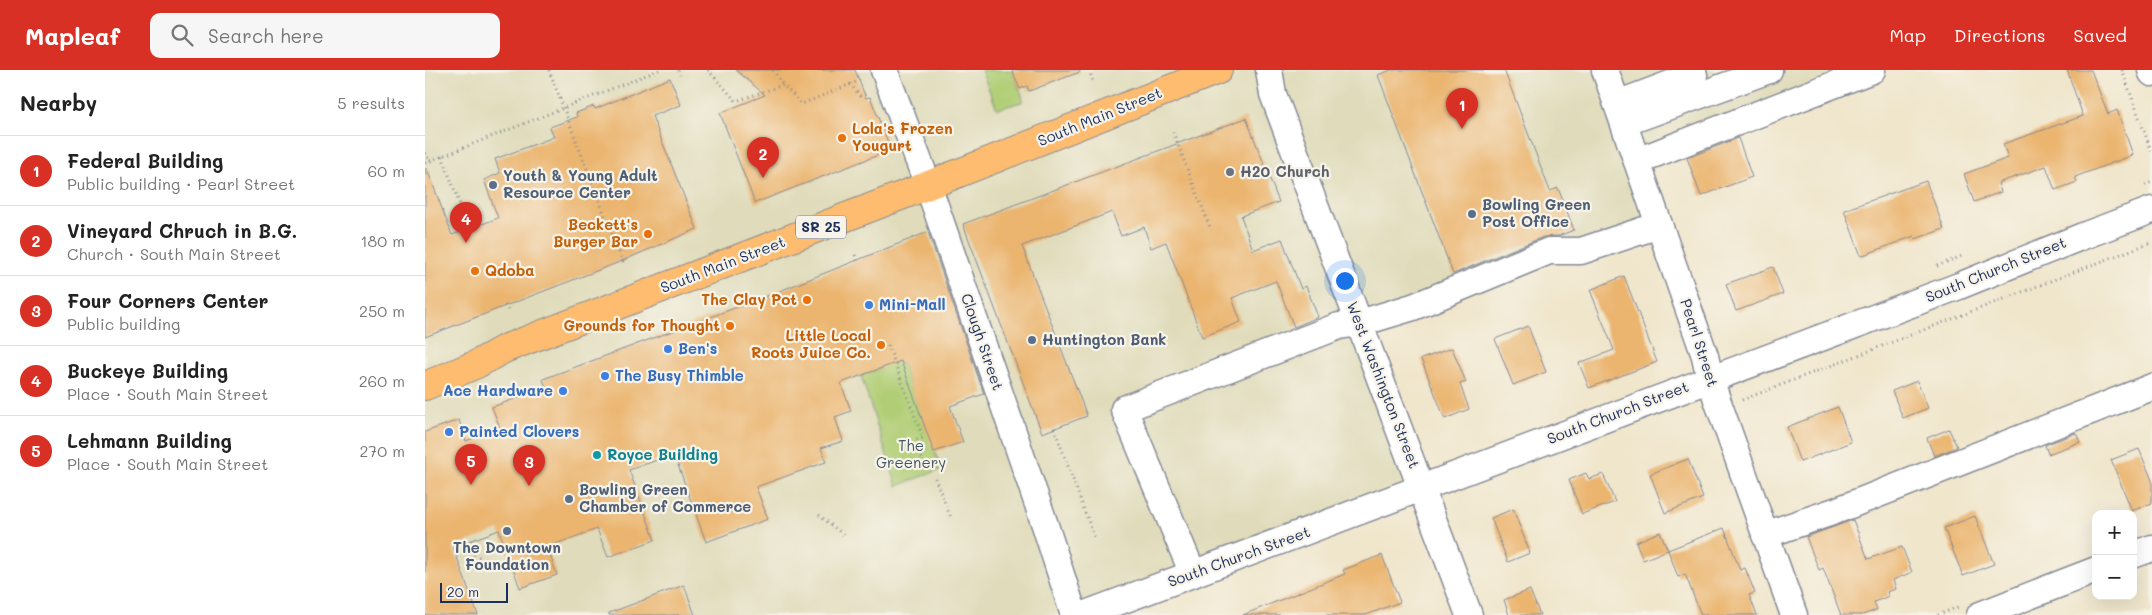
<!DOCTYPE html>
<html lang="en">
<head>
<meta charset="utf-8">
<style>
  :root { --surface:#fff; --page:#f6f6f6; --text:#222; --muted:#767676; --line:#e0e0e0; --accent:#d93025 }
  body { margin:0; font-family:Mali,sans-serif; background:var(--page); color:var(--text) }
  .controls { position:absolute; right:15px; bottom:15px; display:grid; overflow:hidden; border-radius:10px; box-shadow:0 5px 20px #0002 }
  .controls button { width:45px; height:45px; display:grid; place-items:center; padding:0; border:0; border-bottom:1px solid var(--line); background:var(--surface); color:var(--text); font:25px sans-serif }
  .scale { position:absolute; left:15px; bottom:12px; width:68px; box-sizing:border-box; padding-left:5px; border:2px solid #1b2f5e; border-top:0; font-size:14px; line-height:18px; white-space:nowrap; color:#1b2f5e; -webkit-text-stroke:4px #f7f3e8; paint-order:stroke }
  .you { position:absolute; left:919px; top:210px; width:18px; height:18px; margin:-12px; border:4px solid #fff; border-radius:50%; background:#1a73e8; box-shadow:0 0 0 8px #1a73e833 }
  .badge { display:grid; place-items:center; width:32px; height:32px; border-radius:50%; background:var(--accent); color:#fff; font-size:16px; font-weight:700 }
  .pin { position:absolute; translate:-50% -41px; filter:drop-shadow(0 1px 2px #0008) }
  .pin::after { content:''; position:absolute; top:26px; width:18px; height:15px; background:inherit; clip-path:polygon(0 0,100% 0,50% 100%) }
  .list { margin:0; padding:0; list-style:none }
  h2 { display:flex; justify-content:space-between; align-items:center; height:65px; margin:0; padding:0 20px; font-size:21px }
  h2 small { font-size:16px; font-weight:400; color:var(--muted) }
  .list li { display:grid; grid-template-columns:32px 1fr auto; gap:15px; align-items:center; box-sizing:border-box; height:70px; padding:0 20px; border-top:1px solid var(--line) }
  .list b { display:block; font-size:19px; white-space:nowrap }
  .list p { margin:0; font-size:16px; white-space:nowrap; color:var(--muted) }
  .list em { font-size:16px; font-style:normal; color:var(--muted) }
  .icon { flex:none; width:28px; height:28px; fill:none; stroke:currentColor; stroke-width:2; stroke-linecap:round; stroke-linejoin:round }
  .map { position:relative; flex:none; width:1727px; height:545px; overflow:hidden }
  header { display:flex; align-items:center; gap:30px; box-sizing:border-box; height:70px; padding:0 25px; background:var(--accent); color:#fff }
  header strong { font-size:24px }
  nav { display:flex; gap:28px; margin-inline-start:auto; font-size:18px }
  .search { width:350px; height:45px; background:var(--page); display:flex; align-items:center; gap:12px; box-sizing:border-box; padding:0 18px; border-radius:10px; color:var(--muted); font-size:19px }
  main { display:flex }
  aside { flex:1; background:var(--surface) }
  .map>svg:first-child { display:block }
</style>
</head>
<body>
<header>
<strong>Mapleaf</strong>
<div class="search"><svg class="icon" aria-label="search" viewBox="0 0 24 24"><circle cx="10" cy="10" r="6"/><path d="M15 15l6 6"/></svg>Search here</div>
<nav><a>Map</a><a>Directions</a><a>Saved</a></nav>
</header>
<main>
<aside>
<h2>Nearby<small>5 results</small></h2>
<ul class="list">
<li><span class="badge">1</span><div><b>Federal Building</b><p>Public building · Pearl Street</p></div><em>60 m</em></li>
<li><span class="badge">2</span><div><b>Vineyard Chruch in B.G.</b><p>Church · South Main Street</p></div><em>180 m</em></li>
<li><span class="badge">3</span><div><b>Four Corners Center</b><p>Public building</p></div><em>250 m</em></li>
<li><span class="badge">4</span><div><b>Buckeye Building</b><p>Place · South Main Street</p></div><em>260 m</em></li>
<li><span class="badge">5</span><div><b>Lehmann Building</b><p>Place · South Main Street</p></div><em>270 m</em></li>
</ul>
</aside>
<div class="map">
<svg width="1727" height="545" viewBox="0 0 1727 545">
  <rect width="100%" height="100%" fill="#f7f3e8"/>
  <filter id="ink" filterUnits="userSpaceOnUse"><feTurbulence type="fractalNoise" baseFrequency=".02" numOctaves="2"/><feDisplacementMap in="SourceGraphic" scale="10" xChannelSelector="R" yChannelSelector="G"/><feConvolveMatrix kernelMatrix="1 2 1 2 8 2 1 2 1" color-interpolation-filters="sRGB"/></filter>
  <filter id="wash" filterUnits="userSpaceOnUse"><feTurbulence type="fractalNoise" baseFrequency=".0096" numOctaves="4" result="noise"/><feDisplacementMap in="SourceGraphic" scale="20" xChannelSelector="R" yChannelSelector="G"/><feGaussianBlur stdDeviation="1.12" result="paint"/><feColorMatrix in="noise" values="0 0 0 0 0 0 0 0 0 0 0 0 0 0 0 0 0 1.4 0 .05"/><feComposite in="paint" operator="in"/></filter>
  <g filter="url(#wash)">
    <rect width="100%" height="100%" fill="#f0e6cc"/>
    <polygon fill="#e0dcbb" points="0,0 1447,0 1212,91 1234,155 935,253 997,418 658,545 0,545"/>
    <g fill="#b0ce75" stroke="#667e6a">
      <polygon points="556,0 587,0 597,25 597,32 572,39"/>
      <polygon points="469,273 517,399 472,416 436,306 456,298"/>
    </g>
    <g id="blocks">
      <g fill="#ebb570">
        <polygon points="311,0 430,0 441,28 445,27 466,80 330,133 295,43 340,25"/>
        <polygon points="587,0 655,0 655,2 604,21 602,16 595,19"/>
        <polygon points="966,0 1079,0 1125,121 1133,118 1149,160 1133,166 1118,167 1028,204 953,5"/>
        <polygon points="1642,0 1666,0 1683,44 1692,40 1708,85 1650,107 1652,112 1630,120 1621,96 1573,113 1576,122 1549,132 1539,104 1583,88 1578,74 1658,46"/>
        <polygon points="245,8 256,35 227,46 272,159 192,193 0,267 0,99 2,99 27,165 44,159 73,148 59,110 75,103 70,89 129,67 125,57 152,47 151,43 169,36 170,39"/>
        <polygon points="821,48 854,132 816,146 828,180 857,169 876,219 881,216 893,247 869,257 851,211 807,228 816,252 777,267 741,172 726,178 719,157 696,166 687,142 597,176 662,346 617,363 538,154"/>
        <polygon points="1313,68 1327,107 1276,126 1262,88"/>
        <polygon points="1501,111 1519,159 1490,169 1489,166 1436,186 1419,140"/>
        <polygon points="503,162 559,324 525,336 538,372 509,382 476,291 416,313 426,341 410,347 418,371 396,378 401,392 331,417 343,449 281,472 249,384 204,400 230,470 183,487 172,459 122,477 132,505 95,518 74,460 28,477 53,545 0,545 0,362 34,350 41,371 75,358 67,337 121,318 118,309 342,226"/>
        <polygon points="1348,197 1358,224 1311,241 1301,214"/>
        <polygon points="1199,206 1232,292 1164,318 1154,293 1189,280 1165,220"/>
        <polygon points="1103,256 1121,302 1088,315 1070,269"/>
        <polygon points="1027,278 1041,312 1035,314 1044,339 1020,349 996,289"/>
        <polygon points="1492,311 1503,338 1478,348 1467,321"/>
        <polygon points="1413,337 1426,372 1375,392 1362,357"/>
        <polygon points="1524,359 1532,377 1509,386 1502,368"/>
        <polygon points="1651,363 1655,372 1623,384 1620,375"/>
        <polygon points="1714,379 1727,410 1727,433 1707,441 1686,390"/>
        <polygon points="1263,389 1278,428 1240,443 1225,404"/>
        <polygon points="1161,403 1164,409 1178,404 1190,432 1157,444 1144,410"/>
        <polygon points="1088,439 1105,483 1083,492 1066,448"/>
        <polygon points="1550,446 1569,494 1538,506 1519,458"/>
        <polygon points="1428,450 1443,489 1477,477 1487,502 1468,510 1471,519 1462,522 1464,526 1449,532 1452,540 1437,545 1416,545 1398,498 1394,500 1381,467"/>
        <polygon points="1299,458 1315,500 1320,498 1330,523 1324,525 1332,545 1276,545 1260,504 1253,507 1243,480"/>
        <polygon points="1235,462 1243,480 1218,490 1211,472"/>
        <polygon points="957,485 975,532 941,545 818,545 920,504 918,500"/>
        <polygon points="259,515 270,545 184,545 184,543"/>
        <polygon points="1105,520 1115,545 1084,545 1079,530"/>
      </g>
    </g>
  </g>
  <g filter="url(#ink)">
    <use href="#blocks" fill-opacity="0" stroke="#868a95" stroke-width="1"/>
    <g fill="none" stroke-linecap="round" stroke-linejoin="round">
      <defs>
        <g id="minor">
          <polyline points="459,0 503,115 620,455 649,545"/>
          <polyline points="844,0 848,24 1044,545"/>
          <polyline points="1180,0 1280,286 1285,309 1294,335 1369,545"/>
          <polyline points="1726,0 1727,3"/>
          <polyline points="1192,34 1269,5"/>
          <polyline points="1199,53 1344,0"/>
          <polyline points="1212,91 1447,0"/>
          <polyline points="1340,465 1410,441 1727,317"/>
          <polyline points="1708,485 1727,478"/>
          <polyline points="768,504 699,339 914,256 935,253 988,237 1124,181 1156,181 1234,155"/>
          <polyline points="658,545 1534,216 1658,166 1727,140"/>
          <polyline points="1555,545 1671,500"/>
        </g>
        <polyline id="major" points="0,316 52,294 79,279 486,122 793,0"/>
      </defs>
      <use href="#minor" stroke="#868a95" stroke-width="29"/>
      <use href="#major" stroke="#868a95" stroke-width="30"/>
      <g stroke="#868a95" stroke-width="3" stroke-dasharray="1 4" stroke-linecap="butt">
        <polyline points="124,0 199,195"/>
        <polyline points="253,0 255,5"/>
        <polyline points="283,0 311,31 358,15 377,34 438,9"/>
        <polyline points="348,0 358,15"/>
        <polyline points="664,0 669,14"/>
        <polyline points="1697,0 1727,83"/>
        <polyline points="425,14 435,26 442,24"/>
        <polyline points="748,62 786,160"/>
        <polyline points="0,83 5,91 234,0"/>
        <polyline points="17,86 44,159"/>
        <polyline points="0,93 5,91"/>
        <polyline points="1720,115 1727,112"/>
        <polyline points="430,185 432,191"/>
        <polyline points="1512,196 1537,186"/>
        <polyline points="80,235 83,240"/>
        <polyline points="463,275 498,368 491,370 498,392"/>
        <polyline points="1317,330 1727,172"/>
        <polyline points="629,358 670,469"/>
        <polyline points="510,408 526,448"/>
        <polyline points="394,445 420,466"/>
        <polyline points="39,482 55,487"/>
        <polyline points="1513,545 1533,537"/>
      </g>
      <use href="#minor" stroke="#fff" stroke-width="26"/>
      <use href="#major" stroke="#fdbc6f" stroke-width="28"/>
    </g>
  </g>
  <g fill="#e8710a" stroke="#f7f3e8" stroke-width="2">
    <circle cx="417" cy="68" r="5"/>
    <circle cx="223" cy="164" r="5"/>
    <circle cx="50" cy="201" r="5"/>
    <circle cx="382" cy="230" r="5"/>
    <circle cx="305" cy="256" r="5"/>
    <circle cx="456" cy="275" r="5"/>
  </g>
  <circle fill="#6b7280" stroke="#f7f3e8" stroke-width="2" cx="805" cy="102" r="5"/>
  <g fill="#5c6f8a" stroke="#f7f3e8" stroke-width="2">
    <circle cx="68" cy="115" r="5"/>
    <circle cx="1047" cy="144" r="5"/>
    <circle cx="607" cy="270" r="5"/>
    <circle cx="144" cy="429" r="5"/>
    <circle cx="82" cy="461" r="5"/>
  </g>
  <g fill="#3f7fe0" stroke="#f7f3e8" stroke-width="2">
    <circle cx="444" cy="235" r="5"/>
    <circle cx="243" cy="279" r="5"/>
    <circle cx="180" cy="306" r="5"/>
    <circle cx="138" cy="321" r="5"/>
    <circle cx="24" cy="362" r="5"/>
  </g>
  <circle fill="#0f9aa8" stroke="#f7f3e8" stroke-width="2" cx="172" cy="385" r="5"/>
  <g text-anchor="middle" stroke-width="4.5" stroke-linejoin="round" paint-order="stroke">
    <rect fill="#f7f3e8" stroke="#5d6a87" stroke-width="1" x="371" y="145.5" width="50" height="23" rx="4"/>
    <g font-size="14" font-weight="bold" fill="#1b2f5e">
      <text x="396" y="162">SR 25</text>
    </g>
    <g font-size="15" fill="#1b2f5e" stroke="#f7f3e8">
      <text transform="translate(675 47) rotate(-22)" y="5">South Main Street</text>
      <text transform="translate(298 195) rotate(-21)" y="5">South Main Street</text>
      <text transform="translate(1571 200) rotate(-22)" y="5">South Church Street</text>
      <text transform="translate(557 272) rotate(71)" y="5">Clough Street</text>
      <text transform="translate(1274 273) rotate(72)" y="5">Pearl Street</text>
      <text transform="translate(958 315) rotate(69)" y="5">West Washington Street</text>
      <text transform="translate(1193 343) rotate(-21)" y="5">South Church Street</text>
      <text transform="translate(814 487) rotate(-20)" y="5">South Church Street</text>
    </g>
    <g font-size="15" font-weight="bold" fill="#c56008" stroke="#f7f3e8" text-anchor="end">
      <text x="427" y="64" text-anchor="start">Lola's Frozen<tspan x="427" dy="17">Yougurt</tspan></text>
      <text x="213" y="160">Beckett's<tspan x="213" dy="17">Burger Bar</tspan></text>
      <text x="60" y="206" text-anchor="start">Qdoba</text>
      <text x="372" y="235">The Clay Pot</text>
      <text x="295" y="261">Grounds for Thought</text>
      <text x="446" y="271">Little Local<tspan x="446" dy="17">Roots Juice Co.</tspan></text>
    </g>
    <g font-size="15" font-weight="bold" fill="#5b616d" stroke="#f7f3e8" text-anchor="start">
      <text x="815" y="107">H20 Church</text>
    </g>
    <g font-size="15" font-weight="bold" fill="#4e5e75" stroke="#f7f3e8" text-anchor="start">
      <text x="78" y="111">Youth &amp; Young Adult<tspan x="78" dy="17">Resource Center</tspan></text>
      <text x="1057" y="140">Bowling Green<tspan x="1057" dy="17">Post Office</tspan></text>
      <text x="617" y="275">Huntington Bank</text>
      <text x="154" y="425">Bowling Green<tspan x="154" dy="17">Chamber of Commerce</tspan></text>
      <text x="82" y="483" text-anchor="middle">The Downtown<tspan x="82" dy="17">Foundation</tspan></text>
    </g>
    <g font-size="15" font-weight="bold" fill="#366cbe" stroke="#f7f3e8" text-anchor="start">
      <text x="454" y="240">Mini-Mall</text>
      <text x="253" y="284">Ben's</text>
      <text x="190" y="311">The Busy Thimble</text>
      <text x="128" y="326" text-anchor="end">Ace Hardware</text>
      <text x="34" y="367">Painted Clovers</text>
    </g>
    <g font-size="15" fill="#405764" stroke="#f7f3e8">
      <text x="486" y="381">The<tspan x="486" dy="17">Greenery</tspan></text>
    </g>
    <g font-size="15" font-weight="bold" fill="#0d838f" stroke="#f7f3e8" text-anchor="start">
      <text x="182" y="390">Royce Building</text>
    </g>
  </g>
</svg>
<div class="controls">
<button>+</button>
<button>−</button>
</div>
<div class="scale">20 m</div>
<div class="you"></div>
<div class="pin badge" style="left:1037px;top:59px">1</div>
<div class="pin badge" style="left:338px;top:108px">2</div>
<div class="pin badge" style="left:104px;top:416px">3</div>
<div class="pin badge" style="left:41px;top:173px">4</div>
<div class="pin badge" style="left:46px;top:415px">5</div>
</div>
</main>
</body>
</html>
